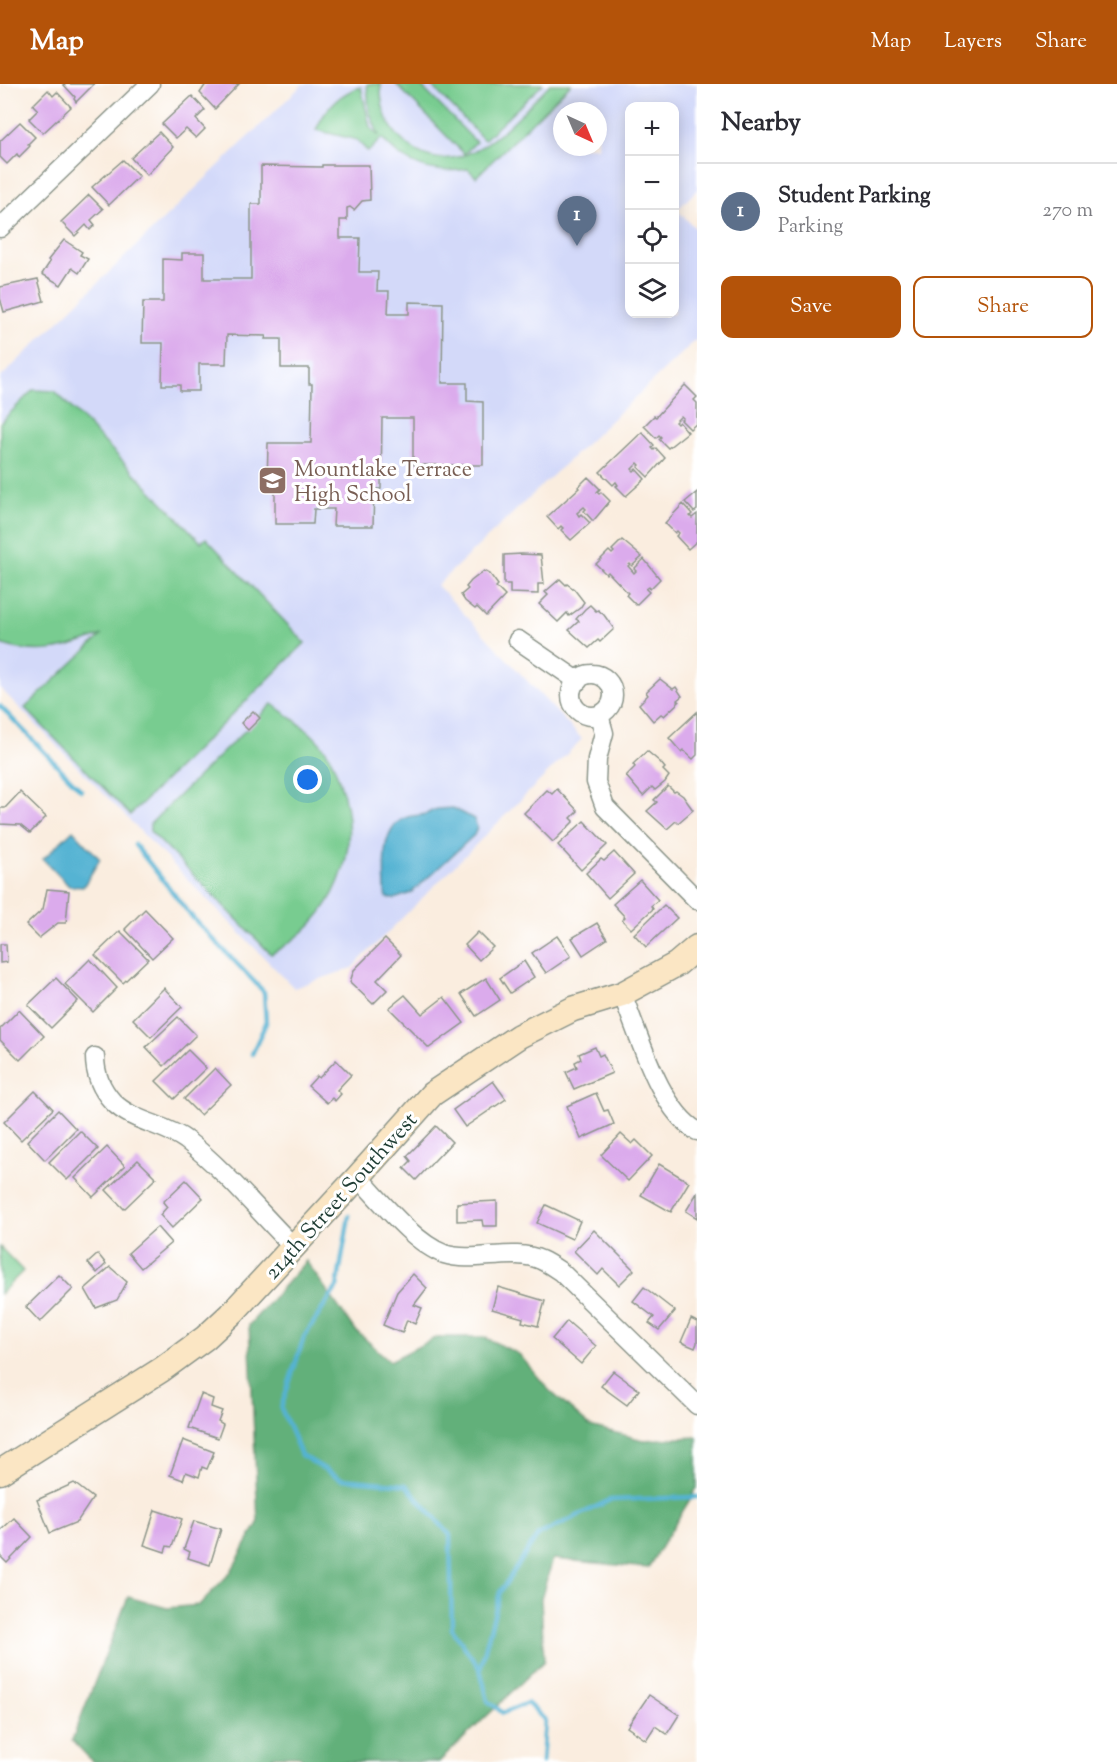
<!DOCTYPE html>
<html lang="en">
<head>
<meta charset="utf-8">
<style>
  :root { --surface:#fff; --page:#f2f2f3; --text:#2b2b33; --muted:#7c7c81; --line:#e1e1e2; --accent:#b45309 }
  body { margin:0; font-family:"Sorts Mill Goudy",serif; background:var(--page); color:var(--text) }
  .controls { position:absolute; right:18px; top:18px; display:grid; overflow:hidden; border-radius:12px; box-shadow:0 3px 15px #0003 }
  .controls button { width:54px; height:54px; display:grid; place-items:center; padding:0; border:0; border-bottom:2px solid var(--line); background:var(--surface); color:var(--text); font:30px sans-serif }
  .compass { position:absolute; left:553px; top:18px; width:54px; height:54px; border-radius:50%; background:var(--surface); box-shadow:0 3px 15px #0003; rotate:136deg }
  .you { position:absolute; left:308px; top:696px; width:21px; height:21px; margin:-15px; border:4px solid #fff; border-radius:50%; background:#1a73e8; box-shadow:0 0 0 9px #1a73e833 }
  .badge { display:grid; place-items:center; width:39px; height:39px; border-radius:50%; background:var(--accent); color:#fff; font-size:20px; font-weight:700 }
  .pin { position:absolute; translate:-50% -50px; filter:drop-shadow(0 2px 3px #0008) }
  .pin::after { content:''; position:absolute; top:32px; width:21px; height:18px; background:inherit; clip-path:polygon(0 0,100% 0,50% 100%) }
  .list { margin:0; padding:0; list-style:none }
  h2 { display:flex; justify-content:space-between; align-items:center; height:78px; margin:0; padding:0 24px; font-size:26px }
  h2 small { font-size:20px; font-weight:400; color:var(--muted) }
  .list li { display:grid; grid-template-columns:39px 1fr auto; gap:18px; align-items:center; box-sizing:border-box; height:96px; padding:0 24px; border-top:2px solid var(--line) }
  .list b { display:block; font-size:22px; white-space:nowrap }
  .list p { margin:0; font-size:20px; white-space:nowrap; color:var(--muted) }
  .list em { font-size:20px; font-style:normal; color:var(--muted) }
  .actions { display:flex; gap:12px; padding:18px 24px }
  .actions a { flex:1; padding:14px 0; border:2px solid var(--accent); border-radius:12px; text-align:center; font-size:21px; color:var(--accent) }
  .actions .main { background:var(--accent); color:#fff }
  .icon { flex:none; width:33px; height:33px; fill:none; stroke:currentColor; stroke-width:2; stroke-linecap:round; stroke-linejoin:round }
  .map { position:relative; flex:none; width:697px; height:1678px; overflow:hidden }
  header { display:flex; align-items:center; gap:36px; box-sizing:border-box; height:84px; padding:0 30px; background:var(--accent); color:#fff }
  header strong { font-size:28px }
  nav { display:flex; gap:33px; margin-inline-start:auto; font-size:21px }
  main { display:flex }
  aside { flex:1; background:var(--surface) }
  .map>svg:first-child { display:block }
</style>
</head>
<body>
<header>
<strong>Map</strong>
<nav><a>Map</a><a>Layers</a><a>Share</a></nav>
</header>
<main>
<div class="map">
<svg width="697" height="1678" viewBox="0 0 697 1678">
  <rect width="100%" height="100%" fill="#fff"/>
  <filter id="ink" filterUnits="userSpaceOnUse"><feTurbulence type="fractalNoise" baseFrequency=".0167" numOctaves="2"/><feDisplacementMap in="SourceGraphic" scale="12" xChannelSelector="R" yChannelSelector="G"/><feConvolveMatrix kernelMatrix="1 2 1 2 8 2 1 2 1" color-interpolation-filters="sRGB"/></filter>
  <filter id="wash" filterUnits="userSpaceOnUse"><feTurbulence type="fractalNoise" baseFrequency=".008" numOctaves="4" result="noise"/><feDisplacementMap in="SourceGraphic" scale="24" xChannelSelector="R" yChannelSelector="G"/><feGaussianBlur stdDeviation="1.35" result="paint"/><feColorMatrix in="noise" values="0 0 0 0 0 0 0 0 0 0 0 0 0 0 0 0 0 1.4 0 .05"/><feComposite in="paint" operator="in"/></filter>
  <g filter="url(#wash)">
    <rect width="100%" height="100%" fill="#faeddf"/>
    <path fill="#d3d9f9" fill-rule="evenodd" d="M303,0H697V106L677,126L697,146V255L437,501L582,655L352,884L294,904L0,604V294ZM630,22H674V230H630ZM562,27H598V63H562Z"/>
    <g fill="#78cc90" stroke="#4c8462" stroke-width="1.5">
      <path d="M367,0H381C380,23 387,43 404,58C460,107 514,36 550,0H571L476,93L468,85C433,91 405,82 382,54L368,68L357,56L316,46C325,25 339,9 361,3L370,43L379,52L369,27Z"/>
      <polygon points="396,0 419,0 476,58 464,70"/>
      <polygon points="430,0 543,0 484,56"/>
      <path d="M33,306L55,307L201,458L206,454L305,559L130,731L25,624L102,551C66,565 39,573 0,560V339Z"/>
      <path d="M272,620C293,635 317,650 330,673C334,680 337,690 340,699C364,769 335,836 271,870L150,747V740Z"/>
      <polygon points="0,1163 23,1187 0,1210"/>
    </g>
    <polygon fill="#62b07a" stroke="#407657" stroke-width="1.5" points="306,1177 354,1245 390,1277 437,1253 484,1253 519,1270 549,1306 590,1342 643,1356 697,1353 697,1404 648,1484 553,1475 541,1514 544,1577 439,1678 307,1678 299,1672 273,1672 272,1678 93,1678 72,1656 128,1513 167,1524 199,1521 230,1489 258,1439 249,1241"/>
    <g fill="#54b3d3" stroke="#3a7884" stroke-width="1.5">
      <path d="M453,724L474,735L477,743L474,751L411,809L394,815L387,814L385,809C385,786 378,742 408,733C413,731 420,732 426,730C429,729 431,727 434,726C440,724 447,725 453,724Z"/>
      <polygon points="73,746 100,775 83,803 69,802 43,775"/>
    </g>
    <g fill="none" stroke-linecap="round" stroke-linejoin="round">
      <g stroke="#54b3d3" stroke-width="4.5">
        <polyline points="0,622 81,706"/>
        <polyline points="135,761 193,834 264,908 266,939 252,970"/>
        <polyline points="349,1132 337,1203 304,1253 281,1324 301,1371 341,1395 406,1401 450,1451 452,1545 480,1585"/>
        <polyline points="542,1678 545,1636 527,1619 503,1629 488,1617 480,1585 500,1508 538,1451 610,1416 697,1413"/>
      </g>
    </g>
    <g id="blocks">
      <g fill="#dbabec">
        <polygon points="63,0 94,0 76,18 74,15 75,13"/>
        <polygon points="206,0 239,0 215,25 200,9"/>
        <polygon points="48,6 53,12 57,8 71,23 43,49 29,35 38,26 33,21"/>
        <polygon points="192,12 205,26 196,35 205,45 196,54 186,45 176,54 162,40"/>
        <polygon points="20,38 35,53 28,60 30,62 19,73 17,70 7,80 0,73 0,57"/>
        <polygon points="159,48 173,63 147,91 131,74"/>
        <polygon points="123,76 139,92 109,121 92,103"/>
        <polygon points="322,81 369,81 370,116 362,117 354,126 350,123 347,124 347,136 340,136 340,154 360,154 359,188 378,188 377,207 389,207 388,230 409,230 409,218 443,219 442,299 467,299 467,317 483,318 483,381 413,381 413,334 382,334 381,405 374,405 373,442 333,442 334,425 314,425 313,440 275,440 275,403 267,402 268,359 311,359 312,300 309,300 309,284 281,284 281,255 265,255 266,252 227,251 226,280 199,280 199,307 180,307 180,301 162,301 163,259 142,259 143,218 163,218 163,175 182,176 182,169 204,169 204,195 251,195 251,120 261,120 261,82 322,83"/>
        <polygon points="89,111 103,125 91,136 95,141 90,146 86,141 75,152 61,138"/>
        <polygon points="64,156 82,168 80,171 88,175 79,189 72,184 61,201 42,190 50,178 48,176"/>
        <polygon points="38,195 44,217 4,228 0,214 0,203"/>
        <polygon points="685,301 697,313 694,316 697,319 697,339 690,345 681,336 683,334 681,332 675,338 677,340 679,338 688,348 668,364 659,355 661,353 659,351 656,354 644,342 654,332 656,333"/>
        <polygon points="642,348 654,361 652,364 654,366 656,364 665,374 648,393 638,383 640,381 638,379 632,385 634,387 636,385 645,395 626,412 616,402 618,401 616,398 613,401 600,388"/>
        <polygon points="588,393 600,405 597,408 599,410 601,408 610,417 593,437 584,427 586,425 584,423 577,429 579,432 581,430 590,439 571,456 561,446 563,444 561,442 558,445 547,433 579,404 578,403"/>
        <polygon points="697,408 697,426 694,428 685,418"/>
        <polygon points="683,420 692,430 690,432 692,434 697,430 697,457 688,465 676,452 679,449 677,447 675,449 665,439"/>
        <polygon points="622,456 642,473 632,482 630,480 628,482 634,489 636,487 634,485 644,475 660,495 650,505 649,503 646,505 649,508 636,521 626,511 628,509 608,488 606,490 596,480 609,467 612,470 614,468 612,466"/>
        <polygon points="522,470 541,471 544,500 538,500 538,510 510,509 510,500 504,500 504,471"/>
        <polygon points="484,487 490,490 498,501 496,503 505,512 486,532 477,523 475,525 465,517 461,511 468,505 466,503 471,497"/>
        <polygon points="560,495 566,501 567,500 574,505 584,518 580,524 569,532 567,529 558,538 539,520 548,511 545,508"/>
        <polygon points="590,521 596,527 598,526 604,531 614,545 600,558 598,556 589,564 569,546 579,537 576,535 585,525"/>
        <polygon points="660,595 673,605 676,603 682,612 677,616 679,618 664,632 661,630 653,637 639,620 648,611 646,608"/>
        <polygon points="253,627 260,634 248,646 241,639"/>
        <polygon points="697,628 697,671 693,675 683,666 681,668 669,654"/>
        <polygon points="647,667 660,678 665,684 663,686 669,692 665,698 655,706 652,703 643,712 626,692 635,683 633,680"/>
        <polygon points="668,702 674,708 676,707 683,712 693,726 678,739 676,737 667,745 647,727 657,718 654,716"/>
        <polygon points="557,705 578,727 571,734 574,737 553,758 524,729 547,706 552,710"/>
        <polygon points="20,708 46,733 30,749 20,741 0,740 0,724 5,724"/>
        <polygon points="584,737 607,761 581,786 558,761"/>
        <polygon points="614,768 634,790 608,814 586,789 601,775 604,777"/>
        <polygon points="640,796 658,816 651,822 653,825 631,845 622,836 625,833 613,820"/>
        <polygon points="47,805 69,807 66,839 58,839 39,854 26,841 43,825"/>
        <polygon points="664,821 677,834 646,863 634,850"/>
        <polygon points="145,825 173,854 152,874 125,845"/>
        <polygon points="597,839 607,855 583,871 572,854"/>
        <polygon points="120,847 148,875 123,899 95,871"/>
        <polygon points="478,848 493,863 479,876 465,861"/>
        <polygon points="557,852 571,872 546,889 532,869"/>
        <polygon points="385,855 401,871 377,896 387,906 373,920 350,898 354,886"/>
        <polygon points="0,860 6,860 7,878 0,879"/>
        <polygon points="90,875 117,904 93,928 65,900"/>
        <polygon points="524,877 534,893 510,909 500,894"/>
        <polygon points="56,894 78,917 51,944 28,921"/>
        <polygon points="486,894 500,916 476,932 461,910"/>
        <polygon points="164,904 182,923 151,953 133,935"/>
        <polygon points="405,911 422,930 444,913 464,939 429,964 389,924"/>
        <polygon points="19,926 44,952 20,976 0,956 0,945"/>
        <polygon points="178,933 196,951 164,982 146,963"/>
        <polygon points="595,963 599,972 603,970 612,989 574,1005 566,988 577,983 575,978 581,975 579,970"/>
        <polygon points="188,966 206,984 174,1015 156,997"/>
        <polygon points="336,976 351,991 337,1006 341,1010 335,1017 332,1014 327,1019 308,1002 317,992 319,994"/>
        <polygon points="215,984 231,1001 200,1031 184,1015"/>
        <polygon points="493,997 506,1015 465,1043 453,1026"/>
        <polygon points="35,1007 53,1025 21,1056 4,1038"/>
        <polygon points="596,1009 604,1027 608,1026 614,1040 581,1055 567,1022"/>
        <polygon points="58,1026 76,1045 45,1076 27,1057"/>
        <polygon points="436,1042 452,1058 416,1096 404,1084 411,1077 407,1072"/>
        <polygon points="80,1047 98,1065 67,1096 49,1078"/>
        <polygon points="621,1050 632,1060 636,1056 652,1072 628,1097 601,1071"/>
        <polygon points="107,1063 125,1082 93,1113 75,1094"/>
        <polygon points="138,1076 156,1094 124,1125 106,1106"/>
        <polygon points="659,1080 689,1098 671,1128 641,1111"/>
        <polygon points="186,1096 203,1114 172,1144 160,1131 167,1123 163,1118"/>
        <polygon points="697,1109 697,1134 686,1127"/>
        <polygon points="497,1117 497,1142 483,1142 482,1136 457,1137 457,1119"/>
        <polygon points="546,1121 580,1137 572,1155 537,1139"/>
        <polygon points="157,1143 171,1159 141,1184 128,1169"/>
        <polygon points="594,1146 634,1186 619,1201 603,1185 598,1191 574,1167"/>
        <polygon points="98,1170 106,1180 97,1189 88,1179"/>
        <polygon points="110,1183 127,1198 117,1216 96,1224 85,1205"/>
        <polygon points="413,1190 427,1204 414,1221 422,1224 415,1240 407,1236 402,1249 383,1241 397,1208"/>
        <polygon points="59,1191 73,1205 40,1238 26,1223"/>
        <polygon points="498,1203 545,1217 538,1242 522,1238 523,1234 492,1225"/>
        <polygon points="644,1203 675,1227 659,1246 649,1239 654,1233 633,1217"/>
        <polygon points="691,1235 697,1238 697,1259 695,1264 681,1258"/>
        <polygon points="567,1237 596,1262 581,1280 552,1255"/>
        <polygon points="613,1287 639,1306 627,1321 601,1302"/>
        <polygon points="201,1310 213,1315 211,1323 222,1327 218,1337 223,1340 218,1354 189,1344"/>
        <polygon points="183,1356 214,1368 207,1385 202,1383 199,1393 186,1388 183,1396 170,1391"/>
        <polygon points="74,1399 93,1414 77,1438 50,1449 37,1416"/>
        <polygon points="155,1426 182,1435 172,1463 167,1462 165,1468 144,1461"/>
        <polygon points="14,1434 32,1453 7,1479 0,1472 0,1445 1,1446"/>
        <polygon points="194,1437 221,1445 210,1481 188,1474 190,1468 184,1465"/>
        <polygon points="649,1611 679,1631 667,1650 655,1642 646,1656 627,1643"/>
      </g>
    </g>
  </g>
  <g filter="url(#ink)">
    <use href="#blocks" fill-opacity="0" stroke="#8c958a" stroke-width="1.5"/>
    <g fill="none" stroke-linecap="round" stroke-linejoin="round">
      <defs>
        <g id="street">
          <polyline points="0,144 150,0"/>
          <polyline points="518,556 578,597"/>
          <circle cx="592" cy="611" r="21"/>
          <polyline points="599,631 604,649 597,675 596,698 605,723 697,816"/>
          <path d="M622,910C639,950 659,1025 697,1047"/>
          <path d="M95,973C95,991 101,1005 113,1018C133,1038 164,1040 186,1056C224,1085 260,1129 294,1163"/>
          <path d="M358,1093C381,1117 414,1159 444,1170C474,1180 513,1163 541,1176C548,1179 555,1184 561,1188L697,1321"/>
        </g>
        <polyline id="secondary" points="0,1388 161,1286 205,1254 233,1228 358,1093 432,1010 519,952 573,925 622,910 677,880 697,863"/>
      </defs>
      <use href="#street" stroke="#8c958a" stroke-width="21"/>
      <use href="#secondary" stroke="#8c958a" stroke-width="27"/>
      <use href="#street" stroke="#fff" stroke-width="18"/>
      <use href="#secondary" stroke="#fbe6c4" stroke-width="24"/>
    </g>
  </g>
  <defs>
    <symbol id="school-square" viewBox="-11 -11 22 22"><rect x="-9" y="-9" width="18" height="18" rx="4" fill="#8d6e63" stroke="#fff"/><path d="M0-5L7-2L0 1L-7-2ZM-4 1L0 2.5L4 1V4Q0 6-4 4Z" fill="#fff"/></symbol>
  </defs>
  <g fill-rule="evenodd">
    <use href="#school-square" x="256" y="380" width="33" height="33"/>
  </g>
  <g text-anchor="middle" stroke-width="6" stroke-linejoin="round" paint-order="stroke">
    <g font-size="22" fill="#785e54" stroke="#fff" text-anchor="start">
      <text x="294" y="392">Mountlake Terrace<tspan x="294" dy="25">High School</tspan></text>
    </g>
    <g font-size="22" fill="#1f3d34" stroke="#fff">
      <text transform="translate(340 1111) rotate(-48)" y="8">214th Street Southwest</text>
    </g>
  </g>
</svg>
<div class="controls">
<button>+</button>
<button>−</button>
<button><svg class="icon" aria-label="locate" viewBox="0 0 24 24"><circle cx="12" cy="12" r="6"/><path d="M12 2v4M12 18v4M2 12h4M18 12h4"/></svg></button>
<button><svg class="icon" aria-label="layers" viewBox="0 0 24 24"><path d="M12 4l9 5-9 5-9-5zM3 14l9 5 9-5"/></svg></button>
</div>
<svg class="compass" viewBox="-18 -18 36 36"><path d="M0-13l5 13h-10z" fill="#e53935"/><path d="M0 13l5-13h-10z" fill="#7c7c81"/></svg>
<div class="you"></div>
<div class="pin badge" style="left:577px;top:162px;background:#5c6f8a">1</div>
</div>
<aside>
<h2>Nearby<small></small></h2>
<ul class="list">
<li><span class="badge" style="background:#5c6f8a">1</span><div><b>Student Parking</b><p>Parking</p></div><em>270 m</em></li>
</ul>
<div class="actions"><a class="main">Save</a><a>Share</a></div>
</aside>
</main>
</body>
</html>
